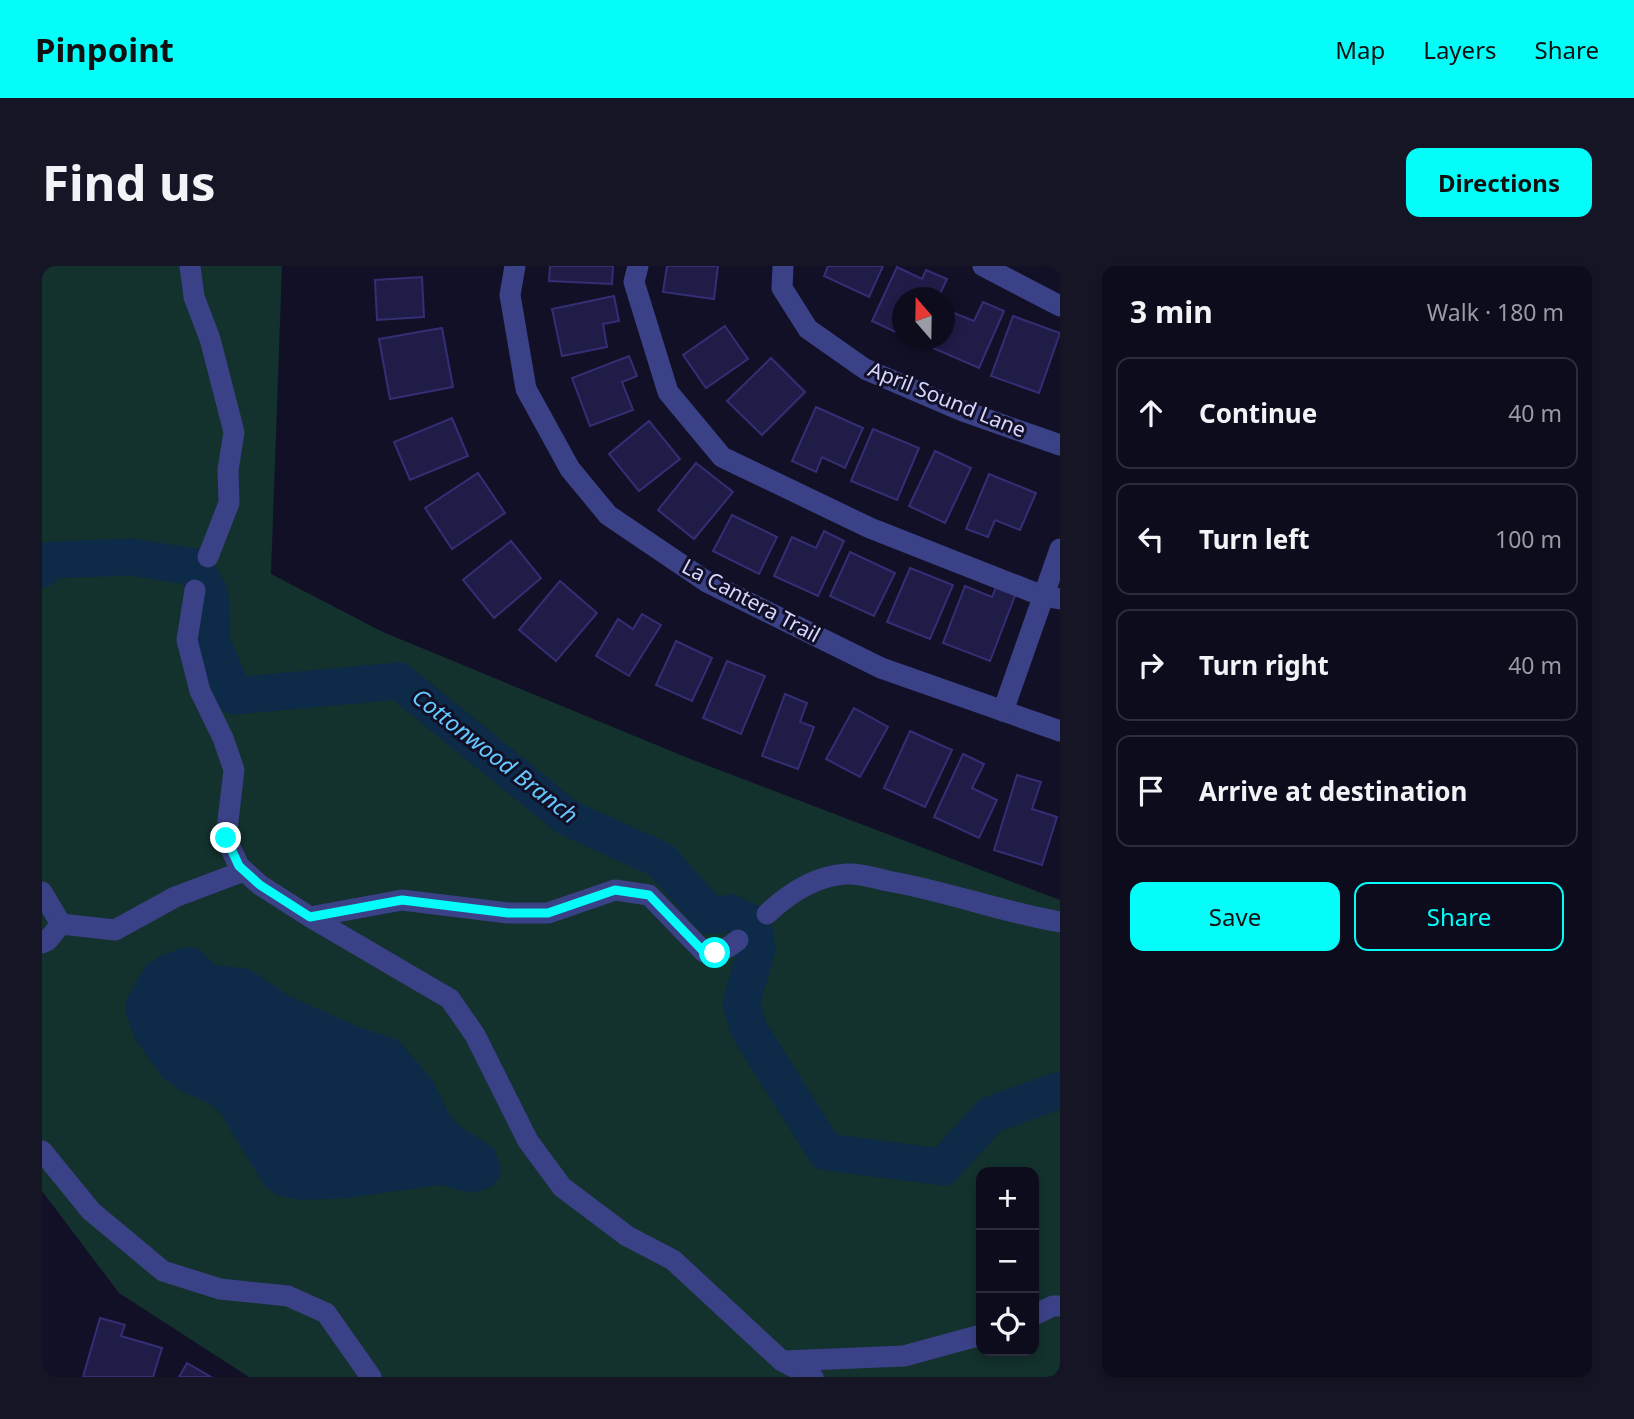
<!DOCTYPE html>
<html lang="en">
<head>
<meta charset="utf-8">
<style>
  :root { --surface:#0d0c1d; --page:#161526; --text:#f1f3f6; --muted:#9a9ba4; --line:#2d2c3b; --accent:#04fdf9 }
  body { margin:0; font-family:"Noto Sans",sans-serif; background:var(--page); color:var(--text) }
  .controls { position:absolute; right:21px; bottom:21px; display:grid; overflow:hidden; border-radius:14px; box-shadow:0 4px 10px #0003 }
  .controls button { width:63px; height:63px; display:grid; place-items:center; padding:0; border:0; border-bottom:2px solid var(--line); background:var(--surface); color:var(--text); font:35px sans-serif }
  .compass { position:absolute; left:850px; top:21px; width:63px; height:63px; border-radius:50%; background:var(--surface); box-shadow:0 4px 10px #0003; rotate:340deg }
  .stop { position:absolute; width:21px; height:21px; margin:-16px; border:5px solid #04fdf9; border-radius:50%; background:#fff }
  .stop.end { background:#04fdf9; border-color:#fff; box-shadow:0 2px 7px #0008 }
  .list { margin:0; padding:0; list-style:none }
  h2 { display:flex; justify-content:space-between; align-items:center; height:91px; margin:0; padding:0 28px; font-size:30px }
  h2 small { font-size:23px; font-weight:400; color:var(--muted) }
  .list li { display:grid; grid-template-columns:46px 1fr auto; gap:21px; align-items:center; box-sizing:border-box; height:112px; margin:0 14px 14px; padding:0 14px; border:2px solid var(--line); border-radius:14px }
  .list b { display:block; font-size:26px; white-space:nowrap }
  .list em { font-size:23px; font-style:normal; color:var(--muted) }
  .actions { display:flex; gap:14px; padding:21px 28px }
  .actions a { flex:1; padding:16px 0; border:2px solid var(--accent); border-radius:14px; text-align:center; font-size:24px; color:var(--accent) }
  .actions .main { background:var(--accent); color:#111 }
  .icon { flex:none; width:38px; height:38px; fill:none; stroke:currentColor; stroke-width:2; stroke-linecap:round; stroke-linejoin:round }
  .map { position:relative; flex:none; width:1018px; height:1111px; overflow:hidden; border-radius:14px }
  header { display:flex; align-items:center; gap:42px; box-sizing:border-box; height:98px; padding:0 35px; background:var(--accent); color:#111 }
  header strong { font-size:33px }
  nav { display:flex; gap:38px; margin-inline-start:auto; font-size:24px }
  .intro { display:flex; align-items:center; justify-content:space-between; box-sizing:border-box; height:168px; padding:0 42px }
  h1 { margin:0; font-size:49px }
  .button { padding:18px 32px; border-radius:14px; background:var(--accent); color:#111; font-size:24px; font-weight:700 }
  main { display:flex; gap:42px; padding:0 42px }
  aside { flex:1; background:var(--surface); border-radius:14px; box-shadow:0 4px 10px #0003 }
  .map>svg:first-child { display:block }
</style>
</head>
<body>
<header>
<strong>Pinpoint</strong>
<nav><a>Map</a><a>Layers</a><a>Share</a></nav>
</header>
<div class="intro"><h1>Find us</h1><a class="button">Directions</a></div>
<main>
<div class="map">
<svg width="1018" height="1111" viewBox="0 0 1018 1111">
  <rect width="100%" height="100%" fill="#111027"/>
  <path fill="#13312d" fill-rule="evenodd" d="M0,0H240L229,308L341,366L646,492L1018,634V1111H207L77,1027L0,925ZM939,906H992V1085H939Z"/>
  <polygon fill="#0d2a49" points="143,681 155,682 174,699 207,703 247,730 314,760 356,774 391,815 406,846 416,859 452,882 459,902 457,912 450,921 430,927 398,919 305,932 259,934 236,929 223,921 179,848 167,837 141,826 120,811 93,773 83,744 85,733 104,699 118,690"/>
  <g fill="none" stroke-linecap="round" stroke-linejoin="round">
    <polyline stroke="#0d2a49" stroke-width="37" points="0,303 9,294 90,291 152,301 168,328 170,376 192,430 357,415 526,552 619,594 669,650 689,647 711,658 715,683 699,737 707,764 784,886 901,901 948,849 1018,824"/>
  </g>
  <g fill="#201c48" stroke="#342e74" stroke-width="2">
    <polygon points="508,0 571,0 570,18 507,15"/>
    <polygon points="625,0 676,0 672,33 621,26"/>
    <polygon points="786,0 841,0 827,31 782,10"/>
    <polygon points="855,1 880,13 884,4 905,13 896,32 860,32 860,69 830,55"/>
    <polygon points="380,11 382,51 335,54 333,14"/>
    <polygon points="572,30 577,55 561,58 565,81 520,90 510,43"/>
    <polygon points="941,36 962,45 937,102 891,82 894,74 902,74 902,55 907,45 932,55"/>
    <polygon points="971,50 1018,67 997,127 949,110"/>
    <polygon points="683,60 706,93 664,122 641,89"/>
    <polygon points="400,62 411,121 348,133 337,73"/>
    <polygon points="587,90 595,110 580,116 591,144 548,160 530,112"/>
    <polygon points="729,92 763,126 720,169 685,135"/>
    <polygon points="774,141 821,162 803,202 780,191 774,206 750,195"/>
    <polygon points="410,152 426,190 368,214 352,176"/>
    <polygon points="607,155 638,193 597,225 567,188"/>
    <polygon points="831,163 877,182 855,234 809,215"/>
    <polygon points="893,185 929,202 903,257 867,240"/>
    <polygon points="654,197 691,226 652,273 616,244"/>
    <polygon points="436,207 463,247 410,283 383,242"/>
    <polygon points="947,208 994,227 978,264 953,254 946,271 924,263"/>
    <polygon points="690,249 735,271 717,308 671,285"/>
    <polygon points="782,265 802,275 776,330 732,310 750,271 774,282"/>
    <polygon points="469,275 499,312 452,352 421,314"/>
    <polygon points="808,286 853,307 832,350 788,330"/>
    <polygon points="868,302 911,319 888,373 845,356"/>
    <polygon points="957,314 976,322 948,395 901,377 923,320 950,331"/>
    <polygon points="518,315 555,347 514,395 477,364"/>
    <polygon points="600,348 619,359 587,410 554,390 576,353 591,363"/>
    <polygon points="634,375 670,392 650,435 614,419"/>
    <polygon points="685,395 723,410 699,468 661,452"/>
    <polygon points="743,428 765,437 758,456 772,461 756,503 720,490"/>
    <polygon points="812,442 846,461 818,511 784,493"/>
    <polygon points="868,465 910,484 883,541 842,522"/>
    <polygon points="921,488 942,498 930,522 955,534 937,572 892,551"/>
    <polygon points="975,509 999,516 990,543 1015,551 1000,599 952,584"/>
    <polygon points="58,1052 83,1059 79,1070 120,1082 111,1111 41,1111"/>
    <polygon points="145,1097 169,1111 137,1111"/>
  </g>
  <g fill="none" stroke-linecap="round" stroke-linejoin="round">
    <g stroke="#3b4186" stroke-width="21">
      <polyline points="148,0 152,31 168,73 192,166 186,204 187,237 166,291"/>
      <polyline points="473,0 468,29 484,123 528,203 566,249 665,316 839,402 1018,465"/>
      <polyline points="596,0 592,16 626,126 680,191 828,262 1001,330 1018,333"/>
      <polyline points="741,0 740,22 766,63 823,103 921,145 1018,179"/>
      <polyline points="941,0 1018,40"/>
      <path d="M153,324L145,374L158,425L181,472L192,504L184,572L197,600L218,619L268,651L360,634L466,647H506L573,624L607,629L662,686C677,687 685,683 696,674"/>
      <polyline points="961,445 1018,283"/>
      <polyline points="0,626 19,658 73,664 133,631 202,605"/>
      <path d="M725,648C747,627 773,610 804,608C818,607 833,612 846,615C904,625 960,646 1018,656"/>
      <polyline points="268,651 408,733 433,769 486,875 520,921 585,970 631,994 740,1095 771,1111"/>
      <polyline points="0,677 6,674 19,658"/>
      <polyline points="0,885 49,945 121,1005 178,1023 246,1030 284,1047 329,1111"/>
      <polyline points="992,1049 1011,1040 1018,1040"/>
      <polyline points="742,1095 862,1090 939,1069"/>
    </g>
  </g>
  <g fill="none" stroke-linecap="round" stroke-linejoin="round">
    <polyline stroke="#04fdf9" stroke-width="9" points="184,572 197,600 218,619 268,651 360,634 466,647 506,647 573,624 607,629 662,686 673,687"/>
  </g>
  <g text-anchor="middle" stroke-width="6" stroke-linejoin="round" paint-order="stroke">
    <g font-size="21" fill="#d6d6ff" stroke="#111027">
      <text transform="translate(905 134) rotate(22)" y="7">April Sound Lane</text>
      <text transform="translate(709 335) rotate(28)" y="7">La Cantera Trail</text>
    </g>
    <g font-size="23" font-style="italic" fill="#65c9fe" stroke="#111027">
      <text transform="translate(453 490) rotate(38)" y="8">Cottonwood Branch</text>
    </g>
  </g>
</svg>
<div class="controls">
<button>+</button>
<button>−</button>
<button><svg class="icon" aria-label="locate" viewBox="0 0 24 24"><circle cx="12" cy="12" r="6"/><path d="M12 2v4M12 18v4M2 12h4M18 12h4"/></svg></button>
</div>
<svg class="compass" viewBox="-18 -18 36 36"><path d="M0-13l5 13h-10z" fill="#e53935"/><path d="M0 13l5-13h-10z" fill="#9a9ba4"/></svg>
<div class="stop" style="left:673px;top:687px"></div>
<div class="stop end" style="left:184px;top:572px"></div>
</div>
<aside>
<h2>3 min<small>Walk · 180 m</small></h2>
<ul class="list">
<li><svg class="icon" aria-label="ahead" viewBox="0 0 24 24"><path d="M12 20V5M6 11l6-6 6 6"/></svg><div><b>Continue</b></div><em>40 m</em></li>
<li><svg class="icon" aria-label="left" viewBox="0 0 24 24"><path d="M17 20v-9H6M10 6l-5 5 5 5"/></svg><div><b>Turn left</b></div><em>100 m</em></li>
<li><svg class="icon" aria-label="right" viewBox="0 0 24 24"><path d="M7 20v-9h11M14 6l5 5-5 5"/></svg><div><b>Turn right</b></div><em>40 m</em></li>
<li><svg class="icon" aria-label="arrive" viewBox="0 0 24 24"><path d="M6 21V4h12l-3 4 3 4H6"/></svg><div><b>Arrive at destination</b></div></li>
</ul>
<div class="actions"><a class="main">Save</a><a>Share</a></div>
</aside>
</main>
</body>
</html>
